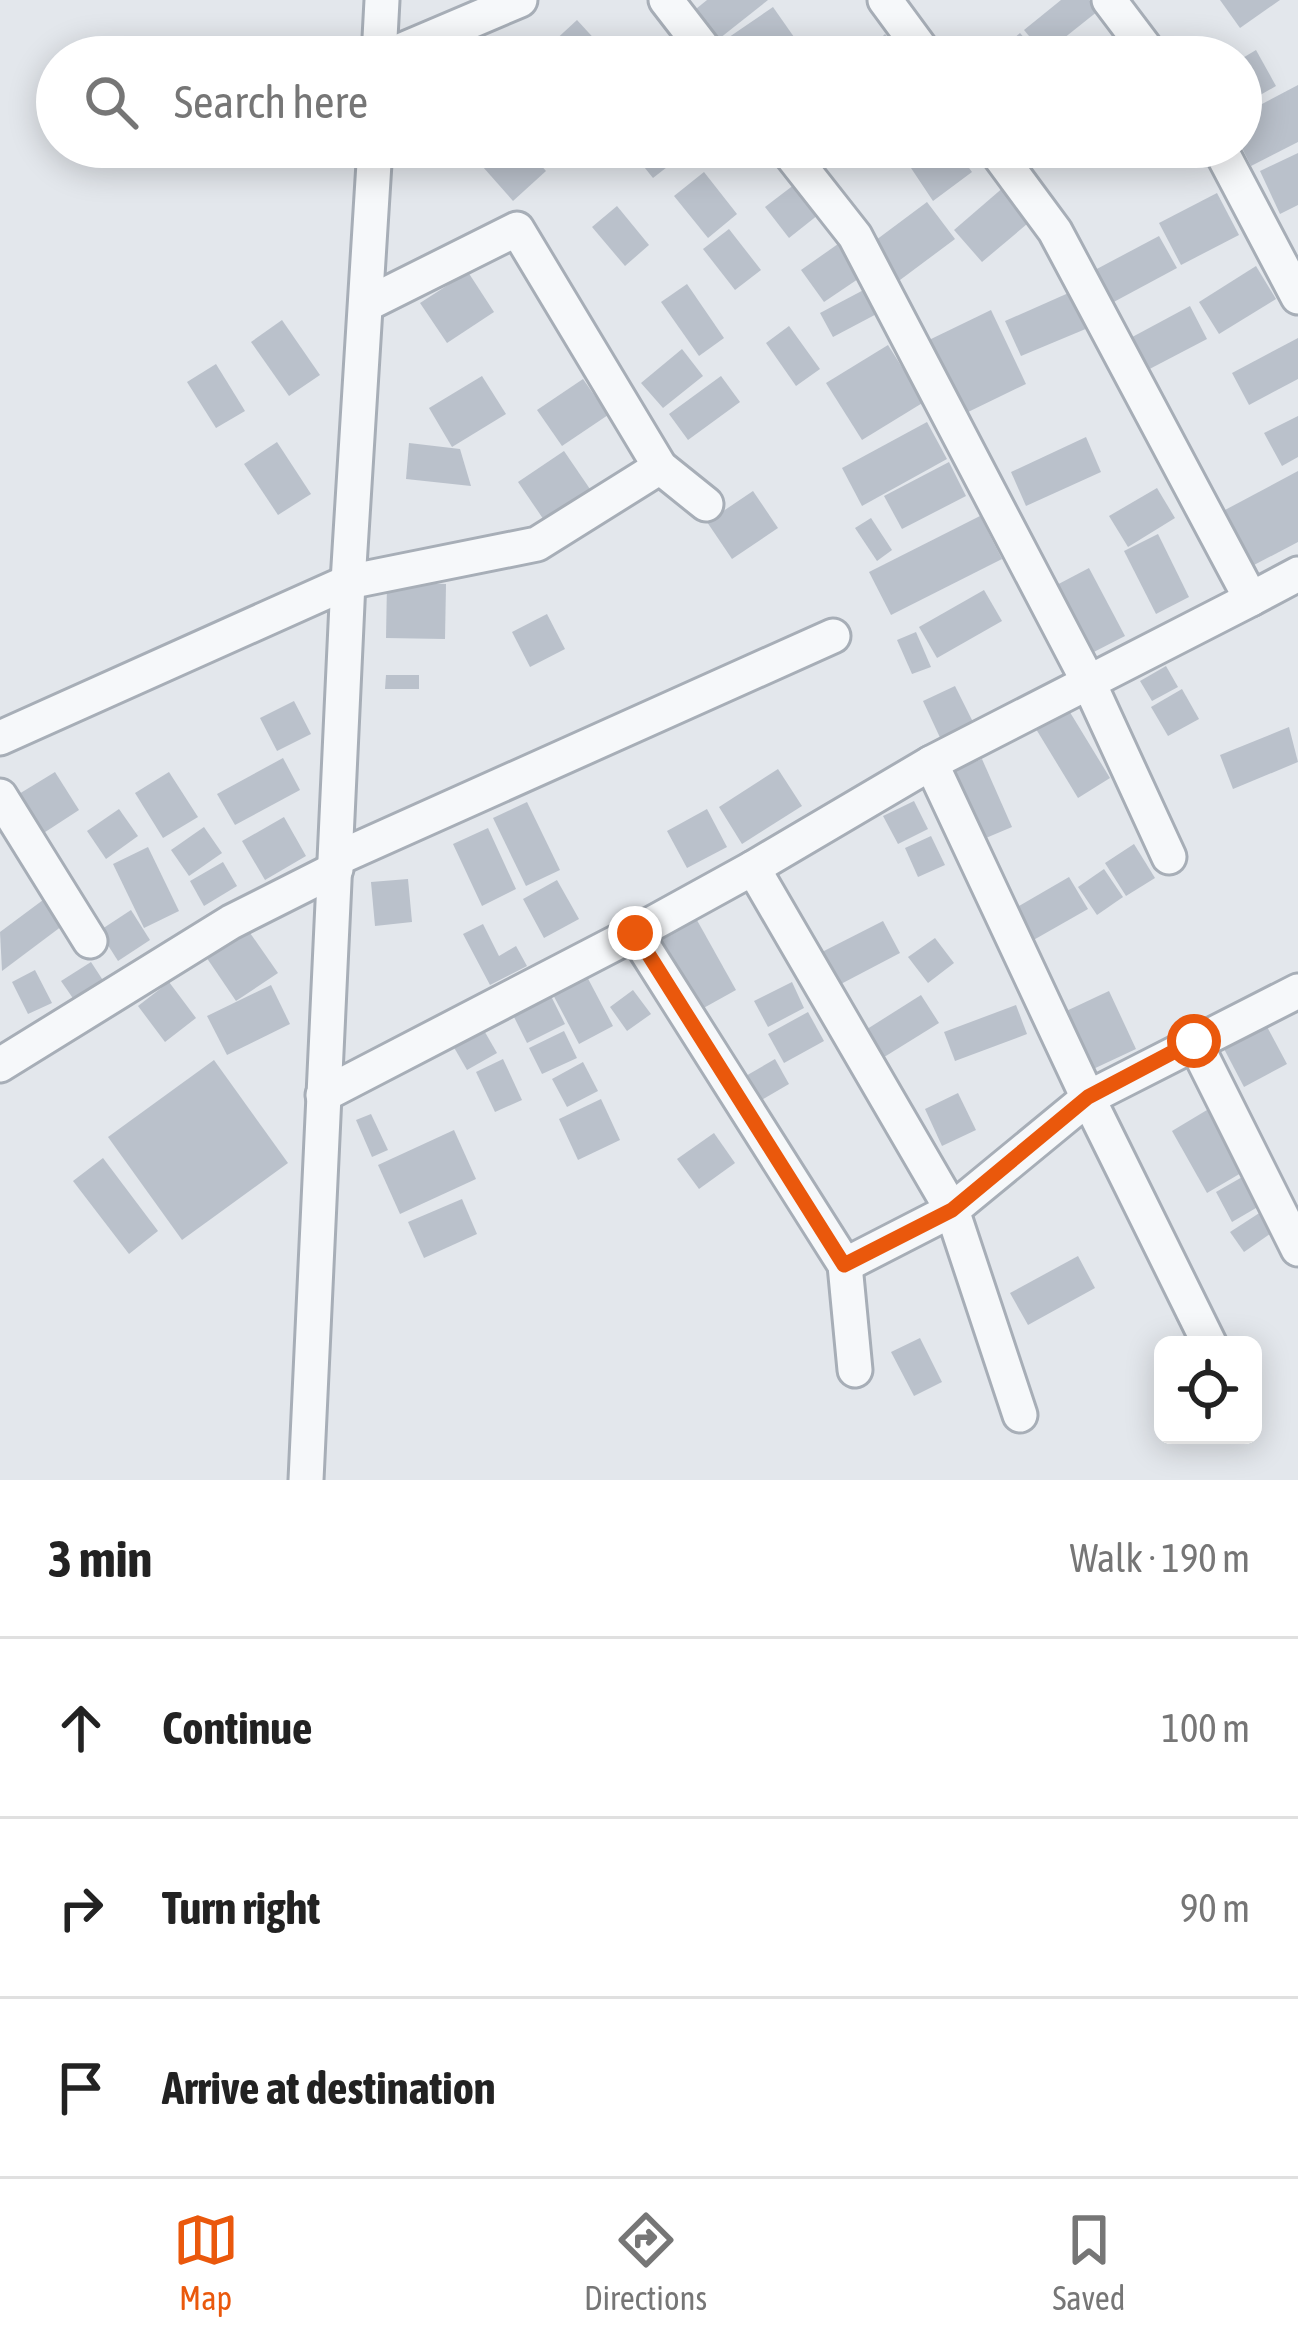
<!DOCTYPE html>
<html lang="en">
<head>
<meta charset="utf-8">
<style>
  :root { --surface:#fff; --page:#f2f2f2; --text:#222; --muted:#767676; --line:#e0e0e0; --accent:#ea580c }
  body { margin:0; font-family:"Asap Condensed",sans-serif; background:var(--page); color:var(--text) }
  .controls { position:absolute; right:36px; bottom:36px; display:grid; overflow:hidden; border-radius:18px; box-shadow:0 6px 30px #0003 }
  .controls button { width:108px; height:108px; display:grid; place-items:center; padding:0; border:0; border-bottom:3px solid var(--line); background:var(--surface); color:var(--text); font:60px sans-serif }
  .stop { position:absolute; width:36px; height:36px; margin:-27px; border:9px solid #ea580c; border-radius:50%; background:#fff }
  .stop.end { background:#ea580c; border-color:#fff; box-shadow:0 3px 12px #0008 }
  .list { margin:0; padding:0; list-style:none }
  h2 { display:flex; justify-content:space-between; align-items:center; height:156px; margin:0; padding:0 48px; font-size:51px }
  h2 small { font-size:39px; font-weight:400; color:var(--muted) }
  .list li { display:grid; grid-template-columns:78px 1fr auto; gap:36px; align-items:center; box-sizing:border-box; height:180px; padding:0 48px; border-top:3px solid var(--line) }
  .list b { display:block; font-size:45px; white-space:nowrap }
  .list em { font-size:39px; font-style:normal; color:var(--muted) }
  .icon { flex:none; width:66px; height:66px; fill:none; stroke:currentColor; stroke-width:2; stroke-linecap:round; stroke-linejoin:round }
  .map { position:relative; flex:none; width:1298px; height:1480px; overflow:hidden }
  .search { position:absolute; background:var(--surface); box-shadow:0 6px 30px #0003; left:36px; right:36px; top:36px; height:132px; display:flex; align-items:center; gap:30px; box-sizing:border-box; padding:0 42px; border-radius:66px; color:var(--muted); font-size:45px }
  .sheet { height:696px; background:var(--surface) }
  nav { display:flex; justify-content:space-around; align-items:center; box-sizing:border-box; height:168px; border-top:3px solid var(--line); background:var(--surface); font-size:33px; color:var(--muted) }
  nav a { display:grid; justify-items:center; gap:6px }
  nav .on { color:var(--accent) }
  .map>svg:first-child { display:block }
</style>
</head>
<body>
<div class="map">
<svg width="1298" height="1480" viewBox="0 0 1298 1480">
  <rect width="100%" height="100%" fill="#e3e7ec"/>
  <g fill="#bac1cb">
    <polygon points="707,0 768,0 715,42 691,13"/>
    <polygon points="1061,0 1089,0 1098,11 1044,54 1024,30"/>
    <polygon points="1220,0 1280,0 1240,28"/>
    <polygon points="773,7 794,37 765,57 724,57 716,46"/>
    <polygon points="577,20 611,57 537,57"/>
    <polygon points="1020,33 1041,57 992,57"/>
    <polygon points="885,34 907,57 861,57"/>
    <polygon points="1256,50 1276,86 1241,106 1241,59"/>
    <polygon points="1298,85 1298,142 1251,166 1241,146 1241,115"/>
    <polygon points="505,147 525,147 546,171 513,201 483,167"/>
    <polygon points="628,147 680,147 685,153 653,178"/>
    <polygon points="808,147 845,147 847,149 825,167"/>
    <polygon points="897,147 941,147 925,161 944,147 954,147 972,172 933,201"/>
    <polygon points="1298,153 1298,205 1280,214 1260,171"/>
    <polygon points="704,172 737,214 708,238 674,196"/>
    <polygon points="799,181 823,211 789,238 765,207"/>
    <polygon points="1005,186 1033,219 982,262 954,230"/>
    <polygon points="1217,193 1239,235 1181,265 1159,223"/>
    <polygon points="927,202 955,239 896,283 868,246"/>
    <polygon points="617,206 649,245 625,266 592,227"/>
    <polygon points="729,229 761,270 735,290 703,249"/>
    <polygon points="1159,236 1177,268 1110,304 1093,271"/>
    <polygon points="838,244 861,277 824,302 801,270"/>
    <polygon points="1256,266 1276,299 1219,334 1199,302"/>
    <polygon points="468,272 494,312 447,343 420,303"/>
    <polygon points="687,284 724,338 699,356 661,302"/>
    <polygon points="873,285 886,309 833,337 820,313"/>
    <polygon points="1073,291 1088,328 1021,356 1005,321"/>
    <polygon points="1190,306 1207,339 1140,374 1123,342"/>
    <polygon points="991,310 1026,384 964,414 929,340"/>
    <polygon points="282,320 320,375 289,396 251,342"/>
    <polygon points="789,326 820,369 796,386 766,343"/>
    <polygon points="1298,338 1298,379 1249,405 1232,373"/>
    <polygon points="888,345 924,402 862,440 826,383"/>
    <polygon points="682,349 703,376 663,408 641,383"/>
    <polygon points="216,364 245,411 216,428 187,382"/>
    <polygon points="482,376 506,414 452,447 429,408"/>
    <polygon points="721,376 740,402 688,440 669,414"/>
    <polygon points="583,379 608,415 562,446 537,410"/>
    <polygon points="1298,416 1298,457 1282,466 1264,433"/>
    <polygon points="927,422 947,459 862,506 842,468"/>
    <polygon points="1086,437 1101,472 1026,506 1011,472"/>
    <polygon points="277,442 311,494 278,515 244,464"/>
    <polygon points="409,443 460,449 471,486 406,479"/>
    <polygon points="564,451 592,492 546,523 518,482"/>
    <polygon points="949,462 966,496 902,529 884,496"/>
    <polygon points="1298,471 1298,542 1254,565 1225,510"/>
    <polygon points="1157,488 1175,518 1128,547 1109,516"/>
    <polygon points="753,491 778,528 732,559 707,522"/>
    <polygon points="980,516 1002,559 891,615 869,572"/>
    <polygon points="871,518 892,550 877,561 855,528"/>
    <polygon points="1158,534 1189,597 1156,614 1124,551"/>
    <polygon points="1089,568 1125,636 1086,656 1051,588"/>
    <polygon points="387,582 446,584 445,639 386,638"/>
    <polygon points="984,590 1002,621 937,658 919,627"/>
    <polygon points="547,614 565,649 530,667 512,632"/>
    <polygon points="916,632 931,667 912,674 897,640"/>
    <polygon points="1166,666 1178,687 1152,701 1140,681"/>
    <polygon points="386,675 419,675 419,689 385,689"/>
    <polygon points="955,686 976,728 943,744 923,701"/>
    <polygon points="1182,689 1199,719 1168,736 1151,707"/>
    <polygon points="294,701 311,734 277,751 260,718"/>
    <polygon points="1068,709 1110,778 1078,798 1036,729"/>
    <polygon points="1289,727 1298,762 1233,789 1220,755"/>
    <polygon points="283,758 300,790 235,825 217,794"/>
    <polygon points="982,759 1012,827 974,843 944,775"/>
    <polygon points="778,769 802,806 742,844 719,807"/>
    <polygon points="55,772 79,810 39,836 14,797"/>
    <polygon points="169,772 198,817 163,838 135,793"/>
    <polygon points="914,801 928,829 898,844 883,816"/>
    <polygon points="527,802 560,870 526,886 493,818"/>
    <polygon points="119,809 138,836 106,859 87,831"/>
    <polygon points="707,809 727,847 687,868 667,831"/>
    <polygon points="284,817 306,856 265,880 242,841"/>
    <polygon points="204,827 222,853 189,876 171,850"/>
    <polygon points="488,828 516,889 482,906 453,844"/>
    <polygon points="931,836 945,865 918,877 905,848"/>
    <polygon points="1134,844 1155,878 1126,896 1105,863"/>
    <polygon points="148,847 179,911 144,928 113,864"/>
    <polygon points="223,862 237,886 204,906 190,881"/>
    <polygon points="1104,869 1123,897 1097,915 1078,887"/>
    <polygon points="1069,877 1088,909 1030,942 1012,910"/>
    <polygon points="408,879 412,922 375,926 371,882"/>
    <polygon points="557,880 579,919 544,938 523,899"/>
    <polygon points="43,900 62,926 2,971 0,932"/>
    <polygon points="131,910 150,940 118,961 99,931"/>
    <polygon points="693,913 736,990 700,1010 657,933"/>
    <polygon points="241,920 278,973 236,1001 200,948"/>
    <polygon points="883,921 900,953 839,985 822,952"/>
    <polygon points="483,924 499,956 516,946 527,966 490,985 463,934"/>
    <polygon points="935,938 954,963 928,983 908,957"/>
    <polygon points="91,962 108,988 79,1007 61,981"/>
    <polygon points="35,970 52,1003 28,1014 12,982"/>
    <polygon points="584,971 613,1026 579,1044 550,989"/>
    <polygon points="169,982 196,1018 165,1042 138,1006"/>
    <polygon points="792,982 804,1008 768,1027 754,1001"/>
    <polygon points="271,985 290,1024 227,1055 207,1016"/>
    <polygon points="633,990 651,1014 627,1031 610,1007"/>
    <polygon points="1109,991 1136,1049 1089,1071 1062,1013"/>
    <polygon points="550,994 565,1024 527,1043 512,1013"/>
    <polygon points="921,995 939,1023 881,1059 864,1031"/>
    <polygon points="1016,1005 1027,1034 955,1061 944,1032"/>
    <polygon points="808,1012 824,1041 784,1063 768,1034"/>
    <polygon points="1265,1023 1287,1064 1244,1087 1222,1045"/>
    <polygon points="482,1027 497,1053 467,1070 452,1044"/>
    <polygon points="564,1031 577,1058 542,1074 529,1048"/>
    <polygon points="503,1059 522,1100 495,1112 476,1072"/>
    <polygon points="775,1059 789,1084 758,1102 744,1077"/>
    <polygon points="214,1060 288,1163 182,1240 108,1137"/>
    <polygon points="583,1062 598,1091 567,1107 552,1079"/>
    <polygon points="958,1093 976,1130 942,1146 925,1109"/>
    <polygon points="601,1099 620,1140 578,1160 559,1119"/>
    <polygon points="1217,1104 1253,1166 1207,1193 1172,1131"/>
    <polygon points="371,1114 388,1150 372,1157 356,1120"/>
    <polygon points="454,1130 476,1179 400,1214 378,1165"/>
    <polygon points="714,1133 735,1163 699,1189 677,1159"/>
    <polygon points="103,1158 158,1231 129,1254 73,1181"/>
    <polygon points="1251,1172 1268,1201 1232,1222 1216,1192"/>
    <polygon points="462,1199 477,1234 424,1258 408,1222"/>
    <polygon points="1264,1210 1277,1229 1244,1252 1230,1232"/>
    <polygon points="1078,1256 1095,1288 1028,1325 1010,1293"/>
    <polygon points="920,1338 942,1382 914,1396 891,1352"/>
  </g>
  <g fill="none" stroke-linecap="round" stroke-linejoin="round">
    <defs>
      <g id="minor">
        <polyline points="666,0 710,57"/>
        <polyline points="885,0 927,57"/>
        <polyline points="1109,0 1152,57"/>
        <polyline points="379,57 382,0"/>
        <polyline points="386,57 520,0"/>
        <polyline points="785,147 855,236 1088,681 1169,857"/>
        <polyline points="1219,147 1298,297"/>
        <polyline points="367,304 517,229 660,467 706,504"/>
        <polyline points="1251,599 1298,574"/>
        <polyline points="0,738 348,582 537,544 660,467"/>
        <polyline points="931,763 1251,599 1055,231 993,147"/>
        <polyline points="0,796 90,941"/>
        <polyline points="338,858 833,636"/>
        <polyline points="753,868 931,763 1088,1098 1298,991"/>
        <polyline points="635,933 753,868 952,1210 1020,1415"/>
        <polyline points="1194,1041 1298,1249"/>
        <polyline points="0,1065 231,922 336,869"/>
        <polyline points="323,1095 635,933 845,1265 855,1370"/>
        <polyline points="845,1265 952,1210 1088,1098 1210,1345"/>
        <polyline points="306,1480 348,582 375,147"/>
      </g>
    </defs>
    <use href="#minor" stroke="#a7aeb7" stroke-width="39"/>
    <use href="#minor" stroke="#f6f8fa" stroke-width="33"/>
  </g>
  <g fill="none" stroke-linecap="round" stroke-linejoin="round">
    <polyline stroke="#ea580c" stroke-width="15" points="635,933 844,1265 952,1210 1088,1097 1194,1041"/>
  </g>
</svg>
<div class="controls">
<button><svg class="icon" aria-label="locate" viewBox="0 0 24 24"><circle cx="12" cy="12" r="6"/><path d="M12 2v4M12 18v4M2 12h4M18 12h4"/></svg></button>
</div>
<div class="stop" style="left:1194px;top:1041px"></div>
<div class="stop end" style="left:635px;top:933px"></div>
<div class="search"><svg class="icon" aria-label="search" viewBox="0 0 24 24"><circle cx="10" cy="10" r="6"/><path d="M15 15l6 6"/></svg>Search here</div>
</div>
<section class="sheet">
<h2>3 min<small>Walk · 190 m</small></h2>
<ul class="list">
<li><svg class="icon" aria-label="ahead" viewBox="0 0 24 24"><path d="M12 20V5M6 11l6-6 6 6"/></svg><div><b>Continue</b></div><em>100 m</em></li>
<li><svg class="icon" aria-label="right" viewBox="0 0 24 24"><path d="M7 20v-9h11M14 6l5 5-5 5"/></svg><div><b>Turn right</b></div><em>90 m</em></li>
<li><svg class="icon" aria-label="arrive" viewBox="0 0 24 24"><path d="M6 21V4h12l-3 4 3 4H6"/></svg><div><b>Arrive at destination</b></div></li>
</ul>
</section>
<nav>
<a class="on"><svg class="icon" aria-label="map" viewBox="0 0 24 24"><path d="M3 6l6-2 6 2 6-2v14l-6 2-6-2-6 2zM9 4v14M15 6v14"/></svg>Map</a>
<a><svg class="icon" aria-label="directions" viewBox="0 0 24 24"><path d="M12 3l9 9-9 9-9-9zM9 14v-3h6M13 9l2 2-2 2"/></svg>Directions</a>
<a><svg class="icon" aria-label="saved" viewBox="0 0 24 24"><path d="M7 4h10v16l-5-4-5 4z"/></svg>Saved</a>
</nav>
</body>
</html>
